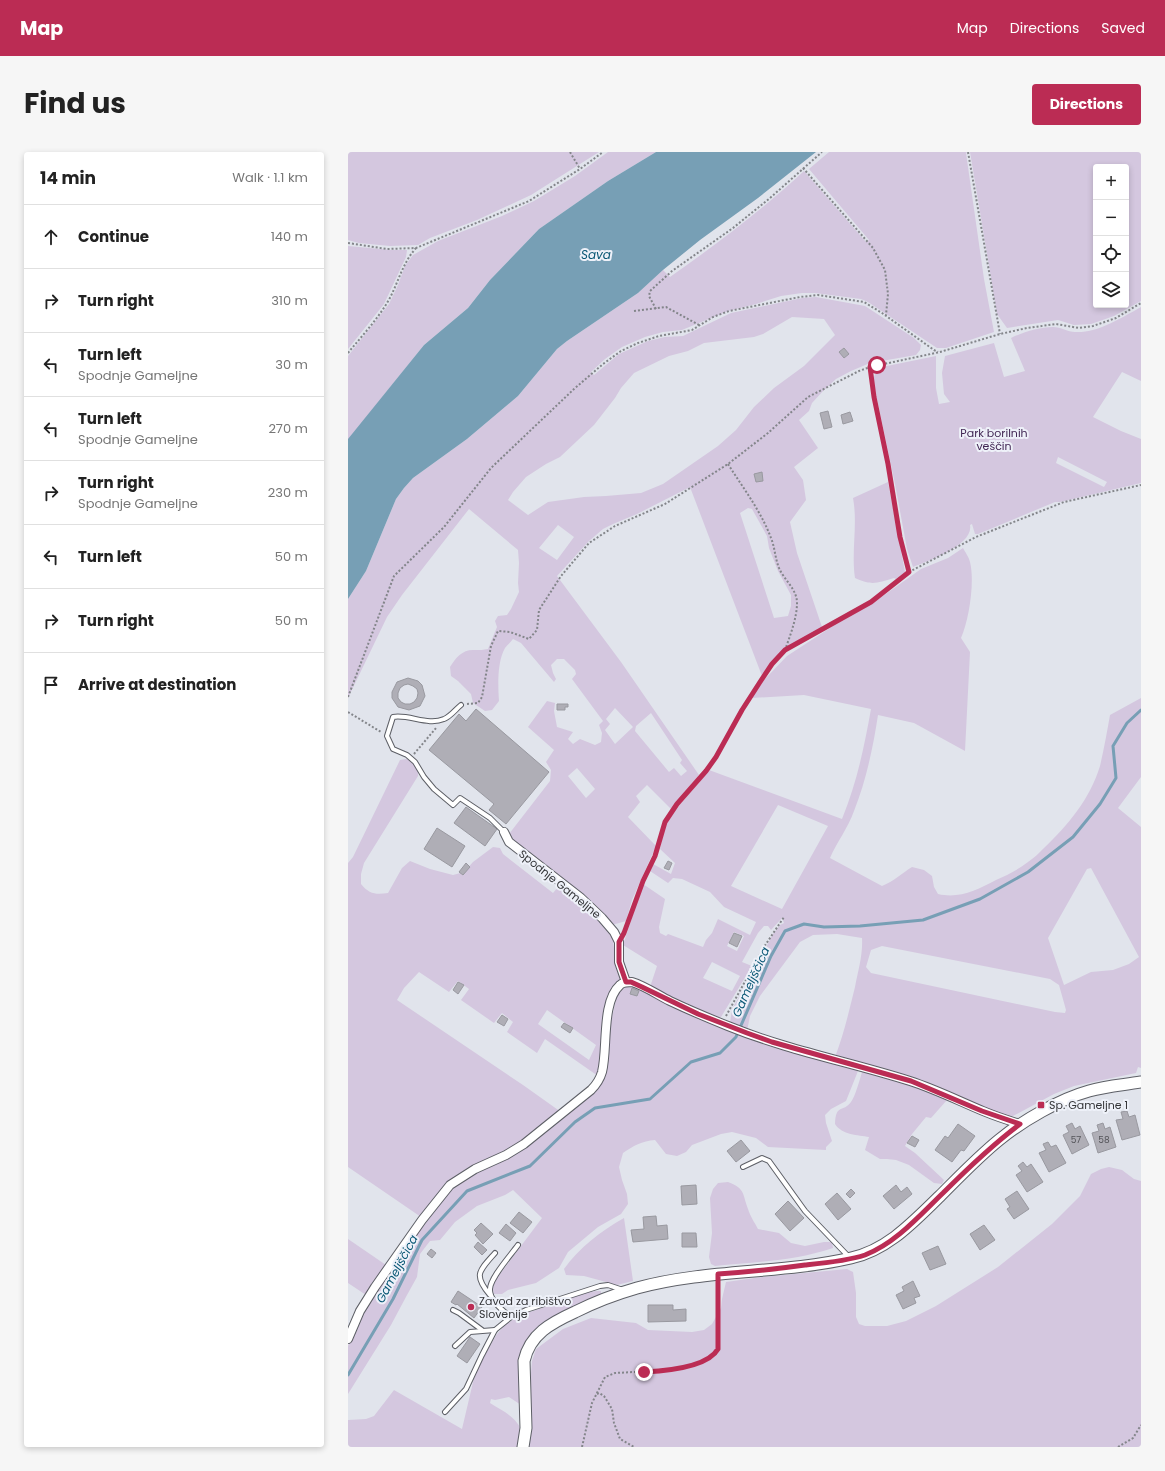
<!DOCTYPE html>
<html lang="en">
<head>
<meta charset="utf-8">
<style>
  :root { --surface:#fff; --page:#f6f6f6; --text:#222; --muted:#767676; --line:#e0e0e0; --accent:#bb2c54 }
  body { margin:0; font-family:Poppins,sans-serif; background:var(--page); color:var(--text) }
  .controls { position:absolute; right:12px; top:12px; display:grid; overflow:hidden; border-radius:4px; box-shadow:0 2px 6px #0003 }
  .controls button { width:36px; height:36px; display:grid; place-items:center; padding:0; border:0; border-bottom:1px solid var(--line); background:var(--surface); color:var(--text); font:20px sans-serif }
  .stop { position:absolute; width:12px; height:12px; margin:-9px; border:3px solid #bb2c54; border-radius:50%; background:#fff }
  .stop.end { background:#bb2c54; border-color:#fff; box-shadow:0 1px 4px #0008 }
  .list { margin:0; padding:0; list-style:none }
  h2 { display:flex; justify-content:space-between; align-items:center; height:52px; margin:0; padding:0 16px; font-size:17px }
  h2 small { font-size:13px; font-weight:400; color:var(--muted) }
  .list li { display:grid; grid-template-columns:26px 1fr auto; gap:12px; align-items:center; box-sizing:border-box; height:64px; padding:0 16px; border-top:1px solid var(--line) }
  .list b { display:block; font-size:15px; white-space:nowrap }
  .list p { margin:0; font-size:13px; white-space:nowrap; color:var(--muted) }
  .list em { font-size:13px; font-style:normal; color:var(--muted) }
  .icon { flex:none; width:22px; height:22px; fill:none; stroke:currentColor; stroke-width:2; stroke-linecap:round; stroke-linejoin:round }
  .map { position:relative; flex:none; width:793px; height:1295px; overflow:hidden; border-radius:4px }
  header { display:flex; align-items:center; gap:24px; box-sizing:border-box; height:56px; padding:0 20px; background:var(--accent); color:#fff }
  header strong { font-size:19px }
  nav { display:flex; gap:22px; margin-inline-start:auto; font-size:14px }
  .intro { display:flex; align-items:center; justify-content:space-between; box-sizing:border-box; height:96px; padding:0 24px }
  h1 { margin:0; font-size:28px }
  .button { padding:10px 18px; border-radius:4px; background:var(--accent); color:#fff; font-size:14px; font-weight:700 }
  main { display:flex; gap:24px; padding:0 24px }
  aside { flex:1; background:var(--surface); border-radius:4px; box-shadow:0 2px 6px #0003 }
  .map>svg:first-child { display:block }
</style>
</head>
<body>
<header>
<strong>Map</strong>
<nav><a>Map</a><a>Directions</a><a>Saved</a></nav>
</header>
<div class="intro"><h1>Find us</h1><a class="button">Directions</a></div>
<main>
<aside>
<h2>14 min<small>Walk · 1.1 km</small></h2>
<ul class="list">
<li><svg class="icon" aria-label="ahead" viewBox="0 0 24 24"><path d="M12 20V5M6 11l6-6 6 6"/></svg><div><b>Continue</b></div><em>140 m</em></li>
<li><svg class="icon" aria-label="right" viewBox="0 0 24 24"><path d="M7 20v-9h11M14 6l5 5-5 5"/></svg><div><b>Turn right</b></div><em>310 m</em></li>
<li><svg class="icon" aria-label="left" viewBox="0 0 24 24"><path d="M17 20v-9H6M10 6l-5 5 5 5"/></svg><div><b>Turn left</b><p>Spodnje Gameljne</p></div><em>30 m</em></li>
<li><svg class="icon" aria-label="left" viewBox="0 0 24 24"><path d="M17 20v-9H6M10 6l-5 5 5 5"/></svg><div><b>Turn left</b><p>Spodnje Gameljne</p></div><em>270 m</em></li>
<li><svg class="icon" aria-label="right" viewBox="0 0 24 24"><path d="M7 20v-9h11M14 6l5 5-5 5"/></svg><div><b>Turn right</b><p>Spodnje Gameljne</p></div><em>230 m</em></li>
<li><svg class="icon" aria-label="left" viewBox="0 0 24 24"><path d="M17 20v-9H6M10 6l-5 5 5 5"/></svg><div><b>Turn left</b></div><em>50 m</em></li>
<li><svg class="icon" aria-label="right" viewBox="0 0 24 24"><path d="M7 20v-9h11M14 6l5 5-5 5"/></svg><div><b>Turn right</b></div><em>50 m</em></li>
<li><svg class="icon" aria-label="arrive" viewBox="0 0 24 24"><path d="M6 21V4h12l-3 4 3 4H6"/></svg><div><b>Arrive at destination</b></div></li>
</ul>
</aside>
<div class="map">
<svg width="793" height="1295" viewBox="0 0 793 1295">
  <rect width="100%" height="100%" fill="#e1e4ec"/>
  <g fill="#d4c7df" fill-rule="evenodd">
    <polygon points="0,0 251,0 183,43 129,68 82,86 70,93 42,94 11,91 0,88"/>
    <polygon points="260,0 308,0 260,29 191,77 142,128 120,156 76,193 0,288 0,204 41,152 50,133 57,114 65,103 90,89 154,64 186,49 227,24"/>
    <path d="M481,0H619L618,1L636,127L646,180L598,196H589L520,150L513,147L467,141H454L433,144L408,152L380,159L334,178L315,180L297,185L274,195L257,207L243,220L246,223L271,202L300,189L317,185L335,184L383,161L454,146L468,145L517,154L566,186L573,193L572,198L568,203L522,211L503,219L488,227L475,239L464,251L461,259L451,268L470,296L446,315L455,328L458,348L442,370L449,401L474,475L437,497L414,524L342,335L289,362L265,372L255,377L241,389L209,424L273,510L351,623L323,657L299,633L288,644L292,650L280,665L308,694L284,748L278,769L264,773L163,687L161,682L202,629L203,618L198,610L206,598L180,575L199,549L207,551L206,559L209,575L225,580L220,587L225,592L232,587L247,593L253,590L254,581L251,573L255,569L224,527L228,522L227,518L216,507H209L203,513L205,521L208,527L206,530L173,491L165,487C163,490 159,493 157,496C149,510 150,534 151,549L144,558L137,559L125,551L123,542L110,529L103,524L102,515C108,505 115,497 127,498C132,498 135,498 140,497L149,475L147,469L150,464L159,463L163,457L171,440L170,431L171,411L170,398L121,357L54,443L39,465L0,546V447L18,419L48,347L56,336L65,326L119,287L170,244L209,197L219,189L290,141L315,118L322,125C369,92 414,58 456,19L518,90L521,88L461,17ZM444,165L476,167L487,183L456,214L426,236L406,255L388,278L370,294L315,332L293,341L258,344L236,345L200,350L180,363L160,348L165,340L178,325L198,312L212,305L246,273L267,246L273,236L286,221L321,204L340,199L356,191L406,185L415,182ZM400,356L404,357L419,384L421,396L430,419L443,443V454L440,464L426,466L392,361ZM210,373L226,385L209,408L191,396ZM267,556L285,575L267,592L257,578L262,572L258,567ZM303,561L334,608L332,611L339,619L333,624L326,616L321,620L287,579L288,574ZM229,616L247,637L238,646L220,624Z"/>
    <path d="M622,0H793V149L766,164L743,172L726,173L710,168L659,176L649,162ZM748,15H778V153H748Z"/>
    <polygon points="0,94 43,98 59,98 58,105 36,152 0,197"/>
    <path d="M793,155V229L774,220L745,265L773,279L793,287V331L712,350H707L630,382H627L624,372L622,373C626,393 580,409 565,415L559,397L547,332L525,228L529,216L588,204V236L591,252L602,250L596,242L594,221L597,204L646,191L656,225L677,219L663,186C675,180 692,175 705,175C713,175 720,180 727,180C750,181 773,166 793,155ZM710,305L759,330L756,335L708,311Z"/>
    <path d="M540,330L557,420L548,427L546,426C529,431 524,434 507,426C503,400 510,372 505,346Z"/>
    <path d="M615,396C617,400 621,405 622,410C627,430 621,468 613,486L622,500L617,599L566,571L530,563C525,596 518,629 506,659C500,676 489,690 482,706L534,734C546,729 553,722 564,715L576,718L584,724L586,735L590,742C611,747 629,738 648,728C659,723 670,718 680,710C686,706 691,701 696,696C720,673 742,647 752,614C756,597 759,580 762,563L793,546V625L770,656L793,675V916L790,915L788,921L726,934L706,942L665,964L659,965L487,905C496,882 501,859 507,835C510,819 515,803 514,786L489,782L465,783L452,790L412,844L402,864L399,879L382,871L384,857L402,826L425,782L432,773L436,771L434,766L423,778L420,774H416L410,781L394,810L404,814L373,865C363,870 314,841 302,835L309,814L275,793L295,732L317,747L311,775L312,781L318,784L320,782L355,795L358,788L364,781L370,767L402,783L408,770L376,755L362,740L334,727L325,726L320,731L302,719L305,712L323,722L327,711L312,697C314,690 314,682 317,675C328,653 347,638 361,618L494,667C509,630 516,596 523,557L456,543L403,546L416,528L439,504L485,474L525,451L573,417L600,406ZM430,653L480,674L434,757L383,734ZM743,716L791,805L781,812L765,818L743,820L716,833L700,786L739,717ZM386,780L396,784L389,799L379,794ZM534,794L702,827L711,833L718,858L717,861L707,860L523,821L518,815L523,798ZM364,810L392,824L384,839L355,826Z"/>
    <path d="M58,607L64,608L70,613V624L16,711L13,722V732C21,742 28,743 40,741L54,716L62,709L82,717L105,723L116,720L125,710L145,695L152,696L155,702L205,741L211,734L231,750L259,775L265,787L268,816L271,821L272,827L263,840L253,913L250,924L197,887L189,901L159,880L165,870L154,861L146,871L113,848L121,837L110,829L101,840L71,820L56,836L49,848L175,933L213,960L175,989L159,998L118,1018L99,1031L73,1065L0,1015V711L5,705L52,608ZM199,858L248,893L241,908L190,872Z"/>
    <path d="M284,834L294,838L317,851L361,870L510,919L498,949L483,957L477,963L478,971L484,989L478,995V998L420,995L408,986L384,980L373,982L344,993L338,1000L329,1004L318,1002L307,988C294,989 285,994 275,1001L271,1015L274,1028L279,1042L280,1052L273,1062L250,1075L220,1100L211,1116L188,1131L160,1138L154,1142H146L145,1137L146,1130L194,1066L165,1038L157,1043L129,1054L107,1070L92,1088L82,1089L72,1102L69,1125L59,1143L43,1173L0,1242V1194L13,1163L54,1102L104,1035L119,1025L152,1010L255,926L261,894L263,870L269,843L272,838L276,835Z"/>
    <path d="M514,920C539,924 577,936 599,948L583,966L578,965L564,982L557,994L567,1001L596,1028L594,1032L586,1031L561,1013L548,1008L539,1007H532L517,998L521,985C510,983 494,983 487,972C488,951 495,961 503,950C507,945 512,927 514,920Z"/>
    <polygon points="761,1015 774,1018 786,1027 793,1029 793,1295 181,1295 183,1259 182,1236 183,1221 184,1209 188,1197 215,1177 243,1166 288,1171 300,1178 344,1180 356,1178 364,1172 373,1156 374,1147 378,1130 414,1125 499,1117 505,1120 508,1141 508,1165 511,1172 517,1174 539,1174 558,1169 588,1154 650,1115 704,1072 732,1044 743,1022 753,1017"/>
    <path d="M380,1030C398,1037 394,1042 400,1057C402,1064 407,1071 410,1077L431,1081L443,1091L457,1094L476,1090H484L485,1096C447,1109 406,1110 367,1114L363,1112L361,1105L364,1081L362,1046L365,1037L370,1031Z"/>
    <path d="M276,1066L285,1129L269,1133L236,1124L218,1123L216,1117C231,1096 253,1079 276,1066Z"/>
    <polygon points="0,1087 38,1113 18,1143 0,1131"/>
    <path d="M249,1139H253V1143C228,1153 186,1168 175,1194C169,1207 171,1238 173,1253L161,1245L147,1248L143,1247L142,1251C154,1259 166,1263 173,1277L169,1295H0V1268L18,1267L26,1264L46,1238L114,1277L126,1226L137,1202L149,1182L157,1173L171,1164L182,1160L240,1140Z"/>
  </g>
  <polygon fill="#779fb5" points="308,0 468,0 410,46 352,88 315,118 290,141 219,189 209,197 170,244 119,287 65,326 56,336 48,347 18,419 0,447 0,287 76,193 120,156 142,128 191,77 260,29"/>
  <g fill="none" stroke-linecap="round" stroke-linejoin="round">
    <polyline stroke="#779fb5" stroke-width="3" points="0,1223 45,1147 74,1088 119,1039 182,1014 227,970 247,956 302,947 343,910 372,901 388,885 423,804 437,779 456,772 476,775 512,774 575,768 632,747 680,720 725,685 752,652 768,626 765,594 779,571 793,558"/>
  </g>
  <g fill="#afaeb6" stroke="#9999a0" fill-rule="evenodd">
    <polygon points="496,196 501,202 496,206 491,200"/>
    <polygon points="480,259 484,275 476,277 472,261"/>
    <polygon points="502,260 505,269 495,272 493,263"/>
    <polygon points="414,320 415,329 408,330 406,322"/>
    <path d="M60,526L70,529L74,533L77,544L72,554L61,558L50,555L44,546V540L49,530ZM60,532L65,534L69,537L70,541L69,546L66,550L62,552H57L53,550L50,546V541L52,536L56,533Z"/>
    <polygon points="209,552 220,552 220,555 217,555 217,558 209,558"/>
    <polygon points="128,557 201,620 158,672 141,658 146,652 81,598 111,562 118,569"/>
    <polygon points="118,655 149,677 137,694 106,671"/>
    <polygon points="89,676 117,694 104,715 76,697"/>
    <polygon points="320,709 324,711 321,718 316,716"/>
    <polygon points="118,711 122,715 115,723 111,720"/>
    <polygon points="386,781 394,784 389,795 381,791"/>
    <polygon points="110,830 116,833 110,842 105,838"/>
    <polygon points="284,836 291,839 289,844 282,842"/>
    <polygon points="154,863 160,867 156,874 149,870"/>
    <polygon points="216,871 225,876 222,881 213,875"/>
    <polygon points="779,959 781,965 787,963 792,983 774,988 768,968 775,967 773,960"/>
    <polygon points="724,971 727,977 732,974 741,993 724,1002 715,983 721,980 718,974"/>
    <polygon points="755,971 757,977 762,975 768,995 750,1001 744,981 751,979 749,973"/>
    <polygon points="610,972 627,984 616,999 613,998 604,1010 587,998 597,984 600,986"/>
    <polygon points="564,984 571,988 567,995 559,991"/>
    <polygon points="393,988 402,999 388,1010 379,999"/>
    <polygon points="700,990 703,995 708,993 718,1011 701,1020 691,1001 698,998 695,992"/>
    <polygon points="675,1010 679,1015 683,1012 695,1030 679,1040 668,1023 674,1019 670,1014"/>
    <polygon points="348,1033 349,1052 334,1053 333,1034"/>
    <polygon points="548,1033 553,1040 559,1035 564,1042 546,1057 535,1044"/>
    <polygon points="503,1037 507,1041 502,1046 498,1042"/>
    <polygon points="669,1039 681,1057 666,1067 659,1057 662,1055 657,1047"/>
    <polygon points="489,1041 503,1057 490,1068 477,1052"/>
    <polygon points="440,1049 456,1066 442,1079 427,1062"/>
    <polygon points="171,1060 184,1070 175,1081 162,1071"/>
    <polygon points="308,1064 309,1074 319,1073 320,1087 285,1090 283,1078 296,1077 295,1065"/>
    <polygon points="133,1071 145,1082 135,1092 127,1083 129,1081 126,1078"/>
    <polygon points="158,1072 168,1081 162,1089 151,1081"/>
    <polygon points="636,1073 647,1088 632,1098 622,1082"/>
    <polygon points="334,1081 348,1081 349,1095 334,1095"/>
    <polygon points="130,1090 139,1098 134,1103 126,1095"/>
    <polygon points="590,1094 598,1112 582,1118 574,1101"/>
    <polygon points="83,1097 88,1101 84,1106 79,1102"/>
    <polygon points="565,1129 572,1144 566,1146 568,1151 555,1157 548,1143 556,1139 554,1135"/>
    <polygon points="110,1139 134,1155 126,1166 109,1152 108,1153 103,1150"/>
    <polygon points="300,1153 325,1153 325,1158 338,1157 338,1169 300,1170"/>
    <polygon points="122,1185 132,1192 119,1211 109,1204"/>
  </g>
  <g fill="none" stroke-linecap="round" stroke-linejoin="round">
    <defs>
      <g id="service">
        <path d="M113,553C108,557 102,565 96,567C80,574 61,562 45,565L39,584L45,597L59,603L67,610L76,625L86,637L105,653L112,646L142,666L156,680"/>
        <polyline points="395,1015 414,1006 421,1009 457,1059 501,1105"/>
        <path d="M142,1143C125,1123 131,1119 147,1101"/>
        <polyline points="105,1158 111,1161 134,1178"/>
        <path d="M163,1165C155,1159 142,1149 142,1138C141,1127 163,1103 170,1093"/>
        <polyline points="107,1194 122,1180 147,1178"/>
        <polyline points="97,1260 118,1237 134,1203 147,1178 163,1165 178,1158 252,1134 260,1133 275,1138"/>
      </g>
      <g id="minor">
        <polyline points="156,680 161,690 233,746 254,766 266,780 271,790 271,810 278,830"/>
        <path d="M0,1187L12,1159L27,1135L74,1068L102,1033L127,1017L158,1003L176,992L243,938C248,933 252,927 254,920C260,897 253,850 272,833C275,830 280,830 284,830C297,834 310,843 322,849C341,858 360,866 380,874C439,898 502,910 562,929C587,937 611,949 635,959C647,964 659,968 672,972"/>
      </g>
      <path id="tertiary" d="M175,1295L178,1276L176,1209C182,1182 203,1171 227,1160C247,1150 268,1142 289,1136C359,1117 433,1122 503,1106C540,1098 566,1069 592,1044C611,1025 630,1005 651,988C674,969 712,947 741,939C758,934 775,933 793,930"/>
    </defs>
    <use href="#service" stroke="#5d5f66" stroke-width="6"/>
    <use href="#minor" stroke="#5d5f66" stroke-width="10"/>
    <use href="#tertiary" stroke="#5d5f66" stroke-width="13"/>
    <g stroke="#83858a" stroke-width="2" stroke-dasharray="2 2" stroke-linecap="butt">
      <polyline points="222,0 232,17"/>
      <polyline points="620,0 652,182"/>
      <polyline points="455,16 525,96 537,118 540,142 538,163"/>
      <polyline points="0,91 39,97 68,96 181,49 232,17 255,0"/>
      <polyline points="308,157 301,144 302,139 324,119 385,76 422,46 474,0"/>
      <polyline points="286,159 318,155 351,173"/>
      <path d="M0,201C13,185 28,169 39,151C50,133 53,113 68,96"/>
      <polyline points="522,215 526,245 540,312 552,385 561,420"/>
      <path d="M380,312C395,336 413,359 423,386C427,396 427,406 431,416C436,428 449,437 449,451C449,466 442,484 437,498"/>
      <polyline points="0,545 46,424 96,375 143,316 226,237 255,212 273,199 290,191 311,184 344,178 365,165 381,159 452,145 470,143 516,150 534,161 586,198 590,200"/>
      <polyline points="119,552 130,551 134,545 143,494 150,479 162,480 181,487 189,478 191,458 213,424 241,391 267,374 317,352 380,312 420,281 460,245 511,219 522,215 592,200 652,182 679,176 708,172 731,176 745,174 768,166 793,151"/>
      <polyline points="0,560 33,580"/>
      <polyline points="66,602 88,576"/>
      <polyline points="276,781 295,729 310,697 313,680 317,670 329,652 358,619 368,605 394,558 412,530 424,512 437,498 523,450 561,420 628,385 716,350 793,333"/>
      <polyline points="378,864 416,795 436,765"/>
      <polyline points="249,1242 251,1241 256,1244 264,1257 266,1271 272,1287 286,1295"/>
      <polyline points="234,1295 244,1251 257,1225 267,1221 325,1218 353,1210 367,1203 370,1197 370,1132"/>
      <polyline points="770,1295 785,1286 793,1273"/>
    </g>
    <use href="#service" stroke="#fff" stroke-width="4"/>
    <use href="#minor" stroke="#fff" stroke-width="8"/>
    <use href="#tertiary" stroke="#fff" stroke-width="11"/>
  </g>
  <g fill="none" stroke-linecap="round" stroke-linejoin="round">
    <path stroke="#bb2c54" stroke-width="5" d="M296,1220C316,1219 359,1216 370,1197V1122C399,1120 428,1117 457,1113C477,1111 499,1109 517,1103C548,1091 572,1063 595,1041C620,1016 644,993 672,972L634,959L563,929L424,890L399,881L350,862L294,835L283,830H278L271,810V790L276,781L295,729L307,704L317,670L329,652L358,619L368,605L394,558L412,530L424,512L437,498L523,450L561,420L552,385L540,312L526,245L522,215L529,213"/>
  </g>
  <g fill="#bb2c54" stroke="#eef1f9" stroke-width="1.5">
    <rect x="689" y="949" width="8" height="8" rx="2"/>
    <circle cx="123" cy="1155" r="4"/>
  </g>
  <g text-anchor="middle" stroke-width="4" stroke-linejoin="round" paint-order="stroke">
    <g font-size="9" fill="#535358">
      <text x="728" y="991">57</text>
      <text x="756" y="991">58</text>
    </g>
    <g font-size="11" fill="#412653" stroke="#eef1f9">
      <text x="646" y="285">Park borilnih<tspan x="646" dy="13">veščin</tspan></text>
    </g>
    <g font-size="11" fill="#343538" stroke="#eef1f9">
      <text transform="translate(212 732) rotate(39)" y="4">Spodnje Gameljne</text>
    </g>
    <g font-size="11" fill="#343538" stroke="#eef1f9" text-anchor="start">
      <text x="701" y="957">Sp. Gameljne 1</text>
      <text x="131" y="1153">Zavod za ribištvo<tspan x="131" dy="13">Slovenije</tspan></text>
    </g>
    <g font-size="12" font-style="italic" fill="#095775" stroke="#eef1f9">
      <text x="248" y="107">Sava</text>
      <text transform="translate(403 830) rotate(-66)" y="4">Gameljščica</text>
      <text transform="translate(49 1117) rotate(-62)" y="4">Gameljščica</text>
    </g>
  </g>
</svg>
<div class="controls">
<button>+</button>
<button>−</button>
<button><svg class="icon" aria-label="locate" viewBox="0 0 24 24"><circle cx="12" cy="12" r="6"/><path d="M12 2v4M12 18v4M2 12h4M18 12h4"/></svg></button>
<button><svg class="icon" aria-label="layers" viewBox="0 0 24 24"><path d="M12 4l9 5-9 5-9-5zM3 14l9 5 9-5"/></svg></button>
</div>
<div class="stop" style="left:529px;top:213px"></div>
<div class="stop end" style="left:296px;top:1220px"></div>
</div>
</main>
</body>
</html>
